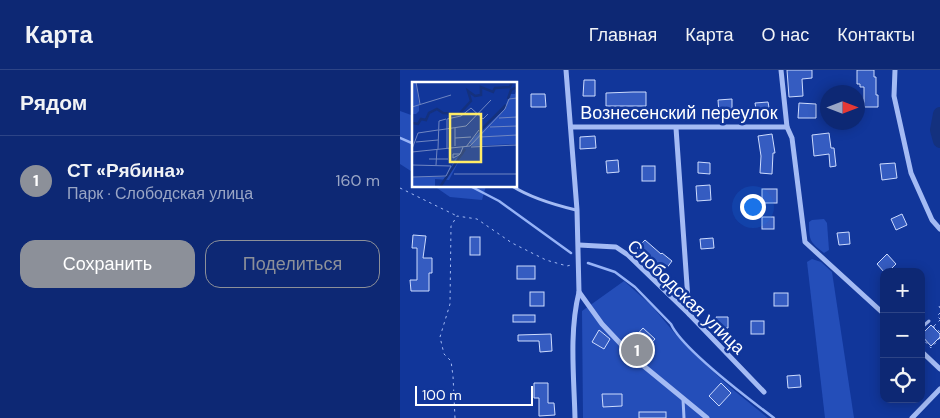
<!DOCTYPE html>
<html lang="ru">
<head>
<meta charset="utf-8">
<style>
  :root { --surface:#0d2874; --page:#1b347c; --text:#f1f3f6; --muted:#9aa6c5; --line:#2d4486; --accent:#8c9099 }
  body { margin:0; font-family:"DM Sans",sans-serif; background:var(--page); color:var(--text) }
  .controls { position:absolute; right:15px; bottom:15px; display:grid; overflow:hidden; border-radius:10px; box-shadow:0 2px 12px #0003 }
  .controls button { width:45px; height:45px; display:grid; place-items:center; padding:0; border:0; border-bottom:1px solid var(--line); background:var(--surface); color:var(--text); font:25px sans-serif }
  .compass { position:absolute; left:420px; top:15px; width:45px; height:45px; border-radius:50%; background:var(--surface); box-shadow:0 2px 12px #0003; rotate:90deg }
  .scale { position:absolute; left:15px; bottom:12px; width:118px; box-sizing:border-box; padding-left:5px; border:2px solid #fff; border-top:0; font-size:14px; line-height:18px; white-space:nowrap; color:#fff; -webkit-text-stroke:4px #11369a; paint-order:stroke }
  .you { position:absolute; left:352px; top:136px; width:18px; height:18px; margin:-12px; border:4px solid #fff; border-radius:50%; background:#1a73e8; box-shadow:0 0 0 8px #1a73e833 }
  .badge { display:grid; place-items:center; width:32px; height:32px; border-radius:50%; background:var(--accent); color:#fff; font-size:16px; font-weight:700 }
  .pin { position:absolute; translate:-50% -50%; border:2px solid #fff; box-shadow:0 1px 5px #0006 }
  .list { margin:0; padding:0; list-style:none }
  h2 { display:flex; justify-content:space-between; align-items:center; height:65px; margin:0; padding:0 20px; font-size:21px }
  h2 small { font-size:16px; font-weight:400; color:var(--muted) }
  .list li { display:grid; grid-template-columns:32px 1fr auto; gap:15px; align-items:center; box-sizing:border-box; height:90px; padding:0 20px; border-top:1px solid var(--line) }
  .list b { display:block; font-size:19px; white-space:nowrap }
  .list p { margin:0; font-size:16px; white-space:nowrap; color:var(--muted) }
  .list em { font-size:16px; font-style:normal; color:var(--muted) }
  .actions { display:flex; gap:10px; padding:15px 20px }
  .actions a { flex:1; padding:11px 0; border:1px solid var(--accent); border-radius:15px; text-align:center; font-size:18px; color:var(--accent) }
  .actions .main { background:var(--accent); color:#fff }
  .icon { flex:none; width:28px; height:28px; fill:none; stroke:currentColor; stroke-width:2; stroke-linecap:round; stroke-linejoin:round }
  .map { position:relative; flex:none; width:540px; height:348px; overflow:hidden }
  header { display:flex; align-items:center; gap:30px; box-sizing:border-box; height:70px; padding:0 25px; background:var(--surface); border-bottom:1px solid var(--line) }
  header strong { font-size:24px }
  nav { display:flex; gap:28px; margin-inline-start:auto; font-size:18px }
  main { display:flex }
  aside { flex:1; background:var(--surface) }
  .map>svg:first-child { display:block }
</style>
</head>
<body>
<header>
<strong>Карта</strong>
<nav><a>Главная</a><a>Карта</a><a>О нас</a><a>Контакты</a></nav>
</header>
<main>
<aside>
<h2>Рядом<small></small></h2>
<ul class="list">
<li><span class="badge">1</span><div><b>СТ «Рябина»</b><p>Парк · Слободская улица</p></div><em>160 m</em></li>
</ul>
<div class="actions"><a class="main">Сохранить</a><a>Поделиться</a></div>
</aside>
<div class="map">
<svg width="540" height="348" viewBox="0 0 540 348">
  <rect width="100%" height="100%" fill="#11369a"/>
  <g fill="#244eb9">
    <polygon points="0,41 14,46 14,103 0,94"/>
    <polygon points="34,116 86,116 82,130 50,127"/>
    <path d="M424,149L427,153L429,180L424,183C410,172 409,171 409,152L412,150Z"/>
    <polygon points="412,189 421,192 432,202 454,348 425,348 407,192"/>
    <polygon points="224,211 252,236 277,266 306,295 331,318 368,348 183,348 182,241"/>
  </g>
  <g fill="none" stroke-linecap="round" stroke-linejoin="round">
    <g stroke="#96b3f7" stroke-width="2.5">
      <polyline points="0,68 14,74"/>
      <polyline points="70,116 99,131 171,183"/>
      <path d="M188,193L215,202L235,217L271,254C282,279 350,330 374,348"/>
    </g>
    <polyline stroke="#14317e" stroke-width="14" points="540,44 537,60 540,71"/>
  </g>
  <g fill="#355cc1" stroke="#cddbfe">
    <polygon points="387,0 412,0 412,8 402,9 403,26 389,27"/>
    <polygon points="457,0 474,0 474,7 476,7 476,25 478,25 478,37 464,37 464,17 460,17 460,14 457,14"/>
    <polygon points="184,10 195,10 195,26 183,26"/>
    <polygon points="233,22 246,22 246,36 206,36 206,23"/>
    <polygon points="131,24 145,24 146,37 131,37"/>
    <polygon points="332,29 332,43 319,43 318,30"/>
    <polygon points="368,32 370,43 357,45 355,33"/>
    <polygon points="399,33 416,34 416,48 398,48"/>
    <polygon points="429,63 431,78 434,78 436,96 430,97 429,84 414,86 412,65"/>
    <polygon points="372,64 375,83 373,83 372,104 360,103 361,86 358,66"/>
    <polygon points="195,66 196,78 180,79 180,67"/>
    <polygon points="218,90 219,102 207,103 206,91"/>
    <polygon points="298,92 310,93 310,104 298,103"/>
    <polygon points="495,93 497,108 482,110 480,94"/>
    <rect x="242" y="96" width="13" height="15"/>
    <polygon points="310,115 311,130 297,131 296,116"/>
    <rect x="362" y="119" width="15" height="14"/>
    <polygon points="502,144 507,155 496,160 491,149"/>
    <rect x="362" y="147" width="12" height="12"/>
    <polygon points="449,162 450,174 439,175 437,163"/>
    <polygon points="13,165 26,166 23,188 32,188 32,203 29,203 29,221 11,221 10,210 17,210 17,178 12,178"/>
    <rect x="70" y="167" width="10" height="18"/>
    <polygon points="313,168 314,178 301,179 300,169"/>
    <polygon points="245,170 261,184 262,183 272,191 263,203 237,178"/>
    <polygon points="487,184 496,194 488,202 484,202 477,194"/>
    <rect x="117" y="196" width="18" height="13"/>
    <rect x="130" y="222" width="14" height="14"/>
    <rect x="374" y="223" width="14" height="13"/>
    <rect x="113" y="245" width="22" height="7"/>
    <polygon points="316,247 328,247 328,258 315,257"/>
    <rect x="351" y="251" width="13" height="13"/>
    <polygon points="531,255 540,264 540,267 531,276 521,265"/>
    <polygon points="243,258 255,269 245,280 233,269"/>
    <polygon points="199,260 210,269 204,279 192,272"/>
    <polygon points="151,264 152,281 140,282 139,271 118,271 118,265"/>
    <polygon points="400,305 401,317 388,318 387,306"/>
    <polygon points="134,313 148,313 148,333 154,333 155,345 139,346 139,328 134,328"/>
    <polygon points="321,313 331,323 319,336 309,326"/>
    <polygon points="202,324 222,324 222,336 203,337"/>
    <rect x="239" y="342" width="27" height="6"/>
  </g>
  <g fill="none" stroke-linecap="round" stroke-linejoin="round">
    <g stroke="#a4bbf4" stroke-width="1" stroke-dasharray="2.5 4" stroke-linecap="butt">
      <polyline points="0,118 57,146"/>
      <polyline points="539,236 540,238"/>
      <polyline points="540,243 537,246 540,249"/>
      <polyline points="533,256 540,262"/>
      <polyline points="534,256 540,250"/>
      <polyline points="521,267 531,278 540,268"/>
      <polyline points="55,348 53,306 51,291 44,284 40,267 50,234 51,156 57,146 77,149 112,173 146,190 167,196 171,195"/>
    </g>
    <g stroke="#a4bbf4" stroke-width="3">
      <path d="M112,116C131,128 155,135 176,140"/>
      <polyline points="521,258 529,251"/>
      <polyline points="283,329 284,348"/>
    </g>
    <g stroke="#a4bbf4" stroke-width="5">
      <polyline points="166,0 177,140 179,222 202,254 234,288 307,348"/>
      <polyline points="381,0 387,57 392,68 405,172 484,244"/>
      <polyline points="495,0 494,26 511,103 532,150 540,159"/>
      <polyline points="171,57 387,57"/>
      <polyline points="276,58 289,244"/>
      <polyline points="179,175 216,177 228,185 289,244 364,322"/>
      <polyline points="521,281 540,299"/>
      <path d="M175,348C174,307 169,262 179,222"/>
      <polyline points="512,348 540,319"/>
    </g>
  </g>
  <g text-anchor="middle" stroke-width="5" stroke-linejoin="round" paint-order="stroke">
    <g font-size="18" fill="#fff" stroke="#11369a">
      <text x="279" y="49">Вознесенский переулок</text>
      <text transform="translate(286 227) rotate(44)" y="6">Слободская улица</text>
    </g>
  </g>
  <g transform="translate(12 12)">
    <rect width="105" height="105" fill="#11369a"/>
    <path d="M0,0H4L7,21V29L4,32H0ZM105,7V62L60,64L57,60L92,28L98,12H103ZM50,73L37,98L23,97V105H0V95H34L43,77Z" fill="#244eb9"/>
    <path fill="none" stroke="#14317e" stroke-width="2.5" d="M96,17L99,8L105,5M0,41L6,42L9,37L14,38L17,31L25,27L31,31L47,32L59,19L56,9L63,14L69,13V5L81,10L83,6L98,5L100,0M67,50L94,23M28,105L53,67"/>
    <path fill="none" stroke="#7086c2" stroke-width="1" d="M4,0L8,22M0,25L39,13M87,36L105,35M78,45L105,44M43,46V64M27,48L54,44L79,18M68,55L105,53M43,56L59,55M4,60L26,58M54,65L67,48M59,65L105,63M35,66V37L49,34L59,26L71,37L76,32M0,67L6,51L26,48M26,67L27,39L34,37M0,70L58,64L93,27L97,17L105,16M48,72H41V76L47,73L48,72L49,70L51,65M17,77H36M0,83L39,84L34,94L0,95M24,83L25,67M42,92H105"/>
    <path fill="#ffec67" fill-opacity="0.15" stroke="#ffec67" stroke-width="2.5" d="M38,32H69V80H38Z"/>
    <rect width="105" height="105" fill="none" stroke="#fff" stroke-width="2.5"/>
  </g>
</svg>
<div class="controls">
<button>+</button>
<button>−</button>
<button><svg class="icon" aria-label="locate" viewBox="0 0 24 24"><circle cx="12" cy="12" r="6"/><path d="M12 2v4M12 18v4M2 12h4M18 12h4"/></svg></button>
</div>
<svg class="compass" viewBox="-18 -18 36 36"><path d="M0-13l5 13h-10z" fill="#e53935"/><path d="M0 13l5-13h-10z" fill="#9aa6c5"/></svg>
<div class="scale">100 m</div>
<div class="you"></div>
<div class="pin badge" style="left:237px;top:280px">1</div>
</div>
</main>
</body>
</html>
